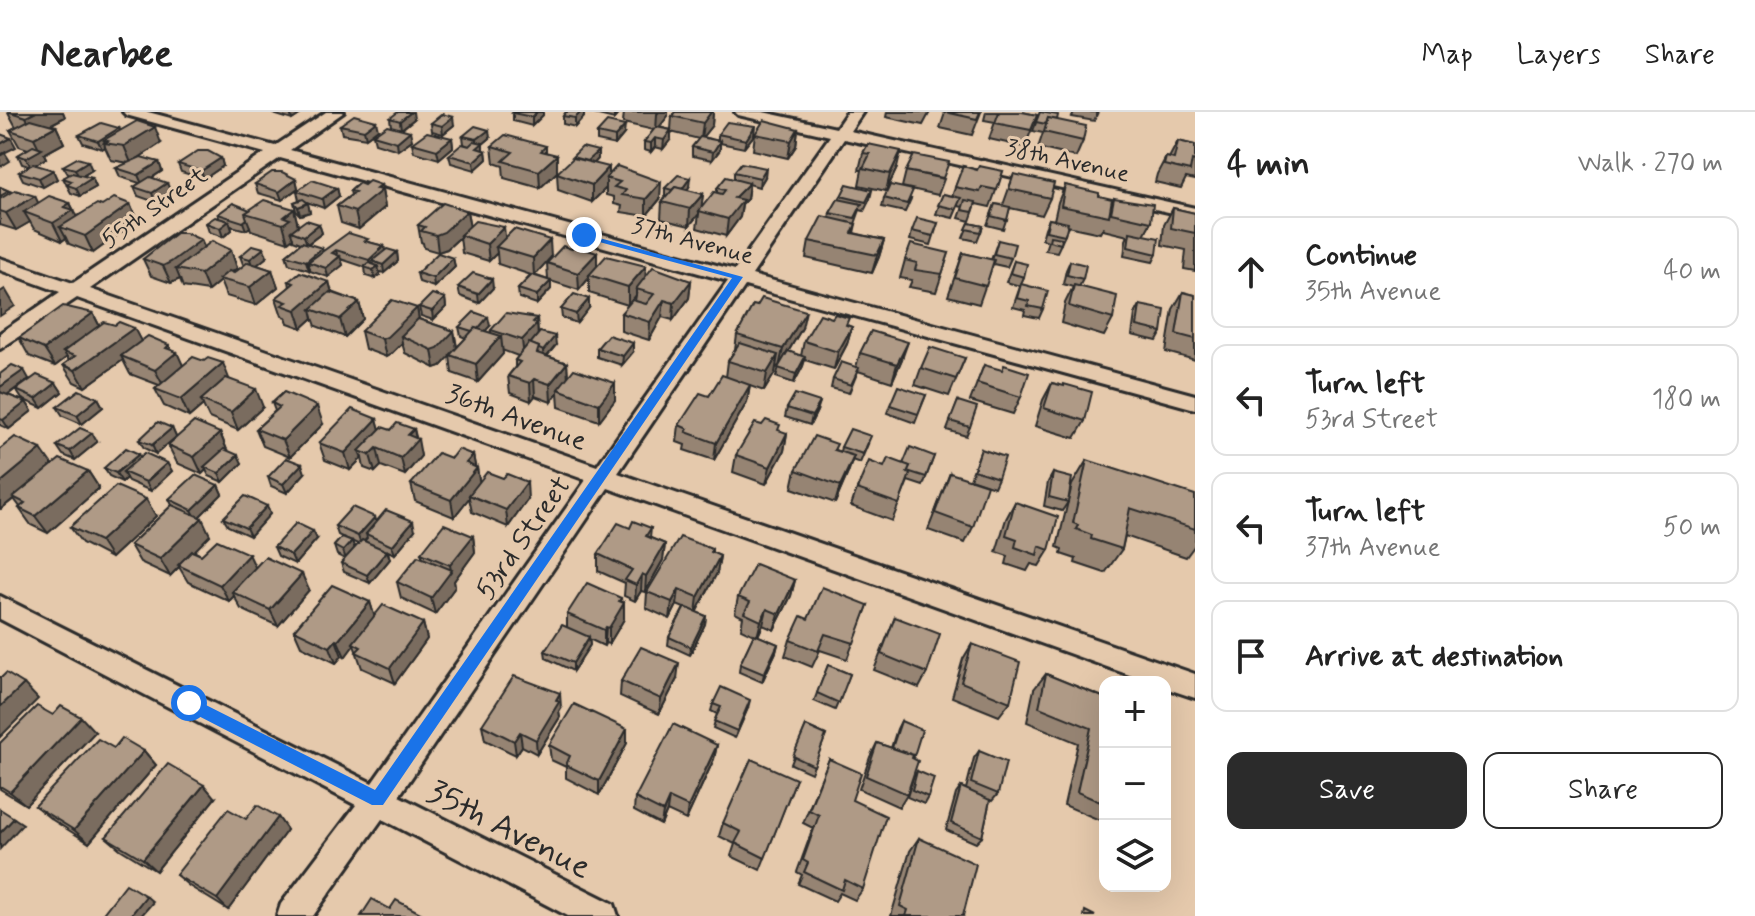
<!DOCTYPE html>
<html lang="en">
<head>
<meta charset="utf-8">
<style>
  :root { --surface:#fff; --page:#f6f6f6; --text:#222; --muted:#767676; --line:#e0e0e0; --accent:#2b2b2b }
  body { margin:0; font-family:Mynerve,sans-serif; background:var(--page); color:var(--text) }
  .controls { position:absolute; right:24px; bottom:24px; display:grid; overflow:hidden; border-radius:16px; box-shadow:0 8px 32px #0002 }
  .controls button { width:72px; height:72px; display:grid; place-items:center; padding:0; border:0; border-bottom:2px solid var(--line); background:var(--surface); color:var(--text); font:40px sans-serif }
  .stop { position:absolute; width:24px; height:24px; margin:-18px; border:6px solid #1a73e8; border-radius:50%; background:#fff }
  .stop.end { background:#1a73e8; border-color:#fff; box-shadow:0 2px 8px #0008 }
  .list { margin:0; padding:0; list-style:none }
  h2 { display:flex; justify-content:space-between; align-items:center; height:104px; margin:0; padding:0 32px; font-size:34px }
  h2 small { font-size:26px; font-weight:400; color:var(--muted) }
  .list li { display:grid; grid-template-columns:52px 1fr auto; gap:24px; align-items:center; box-sizing:border-box; height:112px; margin:0 16px 16px; padding:0 16px; border:2px solid var(--line); border-radius:16px }
  .list b { display:block; font-size:30px; white-space:nowrap }
  .list p { margin:0; font-size:26px; white-space:nowrap; color:var(--muted) }
  .list em { font-size:26px; font-style:normal; color:var(--muted) }
  .actions { display:flex; gap:16px; padding:24px 32px }
  .actions a { flex:1; padding:18px 0; border:2px solid var(--accent); border-radius:16px; text-align:center; font-size:28px; color:var(--accent) }
  .actions .main { background:var(--accent); color:#fff }
  .icon { flex:none; width:44px; height:44px; fill:none; stroke:currentColor; stroke-width:2; stroke-linecap:round; stroke-linejoin:round }
  .map { position:relative; flex:none; width:1195px; height:804px; overflow:hidden }
  header { display:flex; align-items:center; gap:48px; box-sizing:border-box; height:112px; padding:0 40px; background:var(--surface); border-bottom:2px solid var(--line) }
  header strong { font-size:38px }
  nav { display:flex; gap:44px; margin-inline-start:auto; font-size:28px }
  main { display:flex }
  aside { flex:1; background:var(--surface) }
  .map>svg:first-child { display:block }
</style>
</head>
<body>
<header>
<strong>Nearbee</strong>
<nav><a>Map</a><a>Layers</a><a>Share</a></nav>
</header>
<main>
<div class="map">
<svg width="1195" height="804" viewBox="0 0 1195 804">
  <rect width="100%" height="100%" fill="#e5c9ac"/>
  <filter id="ink" filterUnits="userSpaceOnUse"><feTurbulence type="fractalNoise" baseFrequency=".0125" numOctaves="2"/><feDisplacementMap in="SourceGraphic" scale="16" xChannelSelector="R" yChannelSelector="G"/><feConvolveMatrix kernelMatrix="1 2 1 2 8 2 1 2 1" color-interpolation-filters="sRGB"/></filter>
  <g filter="url(#ink)">
    <g fill="none" stroke-linecap="round" stroke-linejoin="round">
      <defs>
        <path id="street" d="M123,0H148L275,34L326,0H344L290,38L735,158L830,24L738,3L735,0H763L836,16L847,0H863L850,19L1195,96V106L844,27L752,163L1195,283V297L745,174L618,361L1195,562V586L1165,576V570H1149L608,376L399,684L614,792L618,804H568L382,707L313,804H277L281,792L356,693L0,507V484L372,671L586,368L77,186L0,237V221L60,180L0,158V146L73,171L265,41L126,3ZM280,46L728,169L597,354L90,177Z"/>
      </defs>
      <use href="#street" stroke="#2b2b2b" stroke-width="6"/>
      <use href="#street" fill="#e5c9ac" fill-rule="evenodd"/>
    </g>
    <g fill="#968473" stroke="#2b2b2b" stroke-width="2" fill-rule="evenodd">
      <polygon points="8,0 63,0 65,5 50,13 56,14 64,31 44,42 46,46 35,52 57,67 43,75 23,68 19,60 29,54 22,52 18,43 28,37 19,34 10,18 16,15"/>
      <polygon points="272,0 304,0 292,8 273,2"/>
      <polygon points="513,0 543,0 543,3 532,14 513,9"/>
      <polygon points="566,0 584,0 584,5 575,15 563,12 563,4"/>
      <polygon points="586,0 620,0 614,7"/>
      <polygon points="624,0 668,0 668,4 659,15 671,18 672,4 675,0 713,0 712,13 702,25 718,29 718,22 754,23 744,36 720,31 720,38 712,48 692,44 692,35 699,27 671,20 671,27 663,37 655,35 651,40 644,38 644,30 654,18 623,11"/>
      <polygon points="887,0 930,0 923,13 886,5"/>
      <polygon points="942,0 981,0 972,23 940,16 945,1"/>
      <polygon points="986,0 1022,0 1037,3 1025,35 989,27 995,10 984,8"/>
      <polygon points="1040,0 1057,8 1083,29 1076,45 1038,36 1043,21 1033,19"/>
      <polygon points="1074,0 1098,0 1094,9 1072,5"/>
      <polygon points="390,6 414,7 402,17 412,28 398,38 375,31 373,23 391,14"/>
      <polygon points="431,11 454,13 443,22 432,19"/>
      <polygon points="340,13 378,17 366,26 342,22"/>
      <polygon points="119,16 120,19 161,31 137,47 159,50 162,59 152,66 171,80 155,90 138,84 134,75 140,71 120,65 116,56 129,51 111,48 105,35 102,37 83,31 79,23"/>
      <polygon points="798,17 796,34 788,46 753,38 755,22"/>
      <polygon points="597,21 624,22 615,33 597,29"/>
      <polygon points="463,24 490,26 483,32 483,38 486,39 487,47 475,58 451,51 449,43 469,34 464,32"/>
      <polygon points="452,26 453,35 439,47 414,40 412,31"/>
      <polygon points="1178,29 1195,33 1195,68 1186,66 1181,76 1155,70 1157,62 1166,45 1169,46"/>
      <polygon points="868,32 897,56 886,79 859,73 862,58 859,58 863,41"/>
      <polygon points="492,34 546,34 546,40 557,60 540,76 504,66 503,54 494,51"/>
      <polygon points="221,46 223,54 204,67 181,60 178,52"/>
      <polygon points="598,47 594,51 609,63 660,87 646,104 621,100 622,94 614,92 614,85 606,83 606,76 592,90 558,78 557,61"/>
      <polygon points="63,54 92,58 83,64 92,66 96,75 80,84 71,81 63,66 70,63 68,62"/>
      <polygon points="963,54 977,58 1003,59 990,95 976,92 970,109 959,106 963,95 958,94 953,106 936,102 943,82 952,84"/>
      <polygon points="906,59 944,67 938,83 902,75"/>
      <polygon points="734,60 765,65 759,75 749,72 747,87 742,92 740,105 726,124 697,116 699,102 689,114 661,107 662,90 666,85 665,84 665,76 689,75 687,78 703,82 701,96 717,81 717,76 734,67"/>
      <polygon points="1014,62 1050,86 1042,103 1010,96 1003,117 987,113 995,92 1003,93"/>
      <polygon points="296,67 298,76 282,88 258,81 255,72"/>
      <polygon points="364,73 381,73 385,95 359,117 341,111 337,94 351,83 350,79"/>
      <polygon points="1065,73 1099,84 1111,93 1114,86 1151,110 1144,123 1157,142 1153,150 1124,144 1126,128 1128,124 1103,118 1104,114 1100,121 1067,114 1065,123 1057,140 1045,138 1048,129 1042,127 1045,116 1049,107 1054,108 1058,90"/>
      <polygon points="0,75 38,91 70,91 77,104 102,94 130,92 137,109 93,141 69,132 66,126 62,129 34,117 30,110 16,118 0,113"/>
      <polygon points="337,76 339,84 324,96 307,90 310,100 300,103 296,99 294,90 299,88 297,79"/>
      <polygon points="872,78 870,87 864,99 860,98 855,112 856,112 854,121 884,128 879,145 872,161 806,146 809,129 829,106 830,101 841,84"/>
      <polygon points="884,86 911,87 905,100 882,95"/>
      <polygon points="1173,96 1195,101 1195,159 1184,157 1186,138 1162,133 1164,113"/>
      <polygon points="294,97 298,114 319,112 322,121 308,132 322,139 368,130 384,134 385,138 397,140 398,149 384,161 380,160 380,163 375,167 366,164 365,155 341,147 343,153 328,165 310,159 310,157 309,158 289,152 286,143 301,131 293,128 293,126 288,130 251,118 250,115 246,118 231,114 232,118 223,125 209,120 206,111 219,106 218,102 250,98"/>
      <polygon points="467,99 469,114 505,126 551,145 534,163 548,168 547,151 597,154 645,165 691,169 689,186 673,208 662,205 649,228 621,219 621,201 635,189 636,183 628,193 589,181 589,166 579,178 551,169 551,177 537,192 519,186 518,177 531,163 498,152 497,141 489,149 462,141 460,125 447,137 438,140 424,136 423,131 421,130 418,113"/>
      <polygon points="938,111 931,133 910,128 912,119"/>
      <polygon points="969,111 983,114 977,129 963,126"/>
      <polygon points="201,128 204,135 231,138 237,156 232,160 234,161 244,153 243,152 240,144 267,145 257,153 272,158 278,175 256,193 226,184 220,169 208,179 183,175 180,167 171,171 151,164 143,147"/>
      <polygon points="998,128 1011,146 1007,155 993,152 979,192 948,184 963,141 991,148"/>
      <polygon points="949,141 936,180 909,175 912,168 900,166 905,148"/>
      <polygon points="453,146 455,155 434,175 419,170 417,161"/>
      <polygon points="1014,149 1024,165 1020,174 1006,170"/>
      <polygon points="1070,149 1083,167 1079,175 1113,207 1104,224 1061,211 1065,191 1073,175 1063,172 1066,158"/>
      <polygon points="289,169 329,170 332,180 359,190 363,207 345,225 316,214 313,206 302,216 288,211 286,205 282,204 276,186 290,175"/>
      <polygon points="1021,172 1043,197 1039,206 1024,203 1025,198 1013,195"/>
      <polygon points="458,175 493,176 479,191 460,184"/>
      <polygon points="1183,180 1195,183 1195,248 1166,240 1173,197"/>
      <polygon points="445,186 446,195 433,208 421,204 419,195"/>
      <polygon points="1140,193 1162,220 1157,229 1132,223 1135,202"/>
      <polygon points="417,196 419,207 454,219 457,235 466,226 461,224 459,215 490,214 485,219 491,221 491,218 537,206 538,223 556,233 547,244 567,251 568,265 615,271 615,288 599,309 559,295 558,280 551,290 535,284 531,289 510,281 508,264 515,255 515,248 518,244 502,238 503,242 478,270 452,261 450,244 441,254 435,256 405,241 402,231 391,242 386,245 365,237 361,219"/>
      <polygon points="589,196 577,211 562,206 561,197"/>
      <polygon points="93,201 99,213 141,229 172,238 183,253 229,267 263,295 238,318 209,306 203,293 189,305 164,294 155,277 159,273 130,262 123,248 85,275 74,270 63,253 69,249 67,245 55,254 29,244 19,226"/>
      <polygon points="847,213 852,215 847,232 834,257 805,248 803,254 794,271 776,265 779,255 776,254 775,261 764,279 750,274 747,290 714,348 684,338 685,333 677,330 679,313 709,284 726,265 728,249 735,238 737,223 802,216 788,240 801,244 804,229"/>
      <polygon points="597,236 633,240 622,253 597,245"/>
      <polygon points="860,241 902,247 892,270 858,259 849,281 831,276 833,267 856,255"/>
      <polygon points="965,246 949,284 915,273 921,256"/>
      <polygon points="984,253 1021,285 1013,302 970,289"/>
      <polygon points="0,262 29,267 8,283 26,290 32,299 9,317 0,313"/>
      <polygon points="56,271 62,280 42,296 22,287 16,278"/>
      <polygon points="1052,271 1063,274 1085,309 1075,326 1035,314 1043,288"/>
      <polygon points="926,283 915,311 887,301 890,293"/>
      <polygon points="98,286 103,295 82,312 63,304 57,295"/>
      <polygon points="958,289 970,315 966,324 947,318"/>
      <polygon points="272,291 323,312 290,345 263,334 256,317 275,299"/>
      <polygon points="787,296 817,299 810,313 785,305"/>
      <polygon points="377,307 380,318 414,317 421,344 405,363 381,354 375,360 364,356 362,346 350,358 325,348 319,331"/>
      <polygon points="172,316 176,325 156,342 144,336 139,328"/>
      <polygon points="220,321 227,338 242,351 223,370 209,364 206,358 202,362 177,351 168,333"/>
      <polygon points="787,321 784,339 766,372 733,360 736,343"/>
      <polygon points="97,330 75,348 63,343 57,334"/>
      <polygon points="868,332 860,351 852,348 848,361 835,391 792,376 796,358 835,338 840,340 841,335"/>
      <polygon points="0,337 52,353 88,359 99,376 48,421 31,413 19,396 20,395 14,387 1,397 0,397"/>
      <polygon points="981,337 998,366 994,375 970,367"/>
      <polygon points="473,343 475,355 477,356 479,370 528,387 508,415 472,400 469,386 454,405 415,389 411,372 451,346"/>
      <polygon points="934,344 923,374 908,369 892,409 851,394 857,377 903,352"/>
      <polygon points="140,345 167,351 172,359 151,379 128,369 126,366 122,370 109,364 104,356"/>
      <polygon points="1087,348 1195,417 1195,433 1186,445 1125,424 1122,437 1105,461 1075,451 1076,447 1061,442 1062,437 1057,435 1072,373"/>
      <polygon points="305,361 287,381 271,374 268,365"/>
      <polygon points="950,361 973,415 965,431 928,418"/>
      <polygon points="1053,361 1068,390 1062,399 1044,394 1048,370"/>
      <polygon points="218,373 222,382 199,405 210,423 194,439 201,443 255,456 309,478 278,514 241,497 234,484 229,489 188,470 179,455 170,464 140,450 130,433 172,393 169,387"/>
      <polygon points="1015,390 1049,438 1039,454 1031,452 1027,459 1006,452 1008,444 996,440 1006,407"/>
      <polygon points="267,394 270,402 250,424 228,414 223,406"/>
      <polygon points="156,404 111,446 82,431 70,415"/>
      <path d="M375,405L376,410L415,418L395,442L388,439L390,447L370,471L344,460L341,451L345,447L337,443L334,434L342,425L338,423L335,414ZM342,425L358,432L354,436L352,429Z"/>
      <polygon points="630,416 651,416 650,426 665,432 663,448 645,480 641,479 635,489 624,484 625,471 598,459 598,442"/>
      <polygon points="473,424 475,440 454,469 455,475 435,502 401,486 397,470 423,446 421,441"/>
      <polygon points="317,427 295,452 278,444 274,435"/>
      <polygon points="712,437 712,441 720,444 717,461 696,500 706,504 705,512 690,543 668,533 669,525 684,496 677,493 670,507 646,496 647,480"/>
      <polygon points="795,468 791,484 774,518 763,513 758,524 778,532 776,540 762,570 739,560 740,552 754,523 741,517 743,505 735,501 738,485"/>
      <polygon points="621,486 624,507 609,532 605,531 604,534 589,527 590,533 573,559 546,546 545,539 567,515 567,502"/>
      <polygon points="370,490 374,503 423,511 427,527 395,571 362,556 354,533 345,545 342,544 336,551 301,534 294,518"/>
      <polygon points="868,493 847,547 820,538 812,555 785,544 790,528 808,507"/>
      <polygon points="895,505 927,561 919,576 874,558"/>
      <polygon points="972,532 1010,590 999,604 952,585 963,547"/>
      <polygon points="828,553 850,562 835,598 814,589"/>
      <polygon points="1046,562 1105,586 1104,710 1064,693 1078,631 1027,610 1034,577"/>
      <polygon points="677,567 659,602 620,584 621,569"/>
      <polygon points="713,592 748,596 735,626 713,616 717,602 711,599"/>
      <polygon points="561,596 559,599 560,605 537,642 522,634 516,643 485,628 482,613"/>
      <polygon points="53,603 95,620 26,693 0,677 0,631"/>
      <polygon points="901,609 913,647 907,682 899,695 859,677 870,645 877,631 891,636 897,617"/>
      <polygon points="806,614 826,623 811,661 791,652"/>
      <polygon points="627,617 627,631 599,683 566,666 566,655 551,648 549,633"/>
      <polygon points="717,633 714,647 686,708 667,699 661,713 634,699 635,686"/>
      <polygon points="144,639 156,653 89,731 51,707 35,694"/>
      <polygon points="979,639 998,682 992,689 990,688 982,725 976,731 946,718 956,682 961,675 966,677 974,646"/>
      <polygon points="829,647 852,688 863,777 855,788 840,781 835,789 798,772 802,763 797,760 813,716 803,711"/>
      <polygon points="917,659 928,685 924,692 907,685 913,666"/>
      <polygon points="796,667 760,758 731,744 735,732 719,724 723,711"/>
      <polygon points="215,686 156,759 120,737 106,725"/>
      <polygon points="278,705 287,718 228,798 189,774 176,763"/>
      <polygon points="919,726 963,804 891,804 910,739"/>
    </g>
    <g fill="#7a6c5e" stroke="#2b2b2b" stroke-width="2">
      <polygon points="36,0 63,0 65,5 34,21 26,5"/>
      <polygon points="290,0 304,0 292,8"/>
      <polygon points="411,0 413,0 414,7 401,17 400,9"/>
      <polygon points="537,0 543,0 543,3 532,14 532,5"/>
      <polygon points="581,0 584,0 584,5 575,15 575,6"/>
      <polygon points="614,0 620,0 614,7"/>
      <polygon points="659,0 668,0 668,4 656,19 657,2"/>
      <polygon points="711,0 713,0 712,13 701,27 703,11"/>
      <polygon points="453,5 454,13 443,22 442,14"/>
      <polygon points="376,9 378,17 366,26 364,18"/>
      <polygon points="56,14 64,31 44,42 46,46 31,55 26,46 40,38 34,26"/>
      <polygon points="625,14 624,22 615,33 615,25"/>
      <polygon points="755,14 754,23 744,36 746,28"/>
      <polygon points="155,15 161,31 131,51 124,34"/>
      <polygon points="119,16 123,25 104,28 105,35 102,37 98,29"/>
      <polygon points="798,17 796,34 788,46 791,29"/>
      <polygon points="489,18 490,26 483,32 483,40 478,45 477,27"/>
      <polygon points="671,18 671,27 663,37 664,28"/>
      <polygon points="410,19 412,28 398,38 397,30"/>
      <polygon points="11,26 16,35 0,43 0,32"/>
      <polygon points="452,26 453,35 439,47 437,38"/>
      <polygon points="655,26 655,35 651,40 651,31"/>
      <polygon points="720,29 720,38 712,48 713,40"/>
      <polygon points="486,39 487,47 475,58 474,50"/>
      <polygon points="598,39 598,47 588,58 587,49"/>
      <polygon points="901,39 897,56 886,79 890,62"/>
      <polygon points="5,41 10,49 0,55 0,44"/>
      <polygon points="557,43 557,60 540,76 539,59"/>
      <polygon points="221,46 223,54 204,67 201,59"/>
      <polygon points="88,49 92,58 79,66 75,57"/>
      <polygon points="159,50 162,59 142,72 138,63"/>
      <polygon points="609,55 609,67 606,66 606,76 592,90 592,73"/>
      <polygon points="766,56 765,65 759,75 760,66"/>
      <polygon points="53,58 57,67 43,75 39,66"/>
      <polygon points="92,66 96,75 80,84 76,76"/>
      <polygon points="690,66 689,75 680,88 680,80"/>
      <polygon points="296,67 298,76 282,88 279,80"/>
      <polygon points="661,70 660,87 646,104 646,87"/>
      <polygon points="167,71 171,80 155,90 152,81"/>
      <polygon points="749,71 747,87 742,92 740,105 726,124 728,107 734,86"/>
      <polygon points="381,73 385,95 359,117 355,100"/>
      <polygon points="337,76 339,84 324,96 322,87"/>
      <polygon points="703,82 701,99 699,99 699,102 689,114 690,97"/>
      <polygon points="35,84 43,101 24,100 30,110 16,118 6,101"/>
      <polygon points="70,91 82,116 60,115 66,126 62,129 53,111 64,95"/>
      <polygon points="308,91 310,100 300,103 298,95"/>
      <polygon points="130,92 137,109 93,141 85,124"/>
      <polygon points="294,97 298,114 291,120 293,126 288,130 283,112 284,105"/>
      <polygon points="467,99 470,116 460,123 460,125 447,137 438,140 436,123"/>
      <polygon points="247,107 250,115 246,118 243,110"/>
      <polygon points="229,109 232,118 223,125 220,116"/>
      <polygon points="319,112 322,121 307,132 304,124"/>
      <polygon points="504,115 506,132 496,135 497,141 489,149 487,132"/>
      <polygon points="201,128 207,145 176,157 180,167 171,171 163,154"/>
      <polygon points="550,128 551,145 534,164 533,146"/>
      <polygon points="884,128 879,145 872,161 877,143"/>
      <polygon points="384,134 386,143 372,149 373,154 371,156 369,148"/>
      <polygon points="264,136 267,145 253,156 250,147"/>
      <polygon points="322,136 324,145 308,150 310,157 309,158 306,149"/>
      <polygon points="231,138 237,156 222,168 219,167 220,169 208,179 201,162"/>
      <polygon points="336,138 338,146 340,144 343,153 328,165 326,156 332,141"/>
      <polygon points="397,140 398,149 384,161 383,153"/>
      <polygon points="597,141 597,158 589,163 589,166 579,178 578,161"/>
      <polygon points="453,146 455,155 434,175 433,166"/>
      <polygon points="378,154 380,163 375,167 373,158"/>
      <polygon points="646,154 645,171 636,177 636,183 628,193 628,175"/>
      <polygon points="272,158 278,175 256,193 250,175"/>
      <polygon points="492,167 493,176 479,191 478,182"/>
      <polygon points="551,169 551,177 537,192 537,183"/>
      <polygon points="691,169 689,186 673,208 674,191"/>
      <polygon points="329,170 334,188 311,197 313,206 302,216 296,198"/>
      <polygon points="5,177 15,194 0,204 0,180"/>
      <polygon points="445,186 446,195 433,208 432,199"/>
      <polygon points="589,187 589,196 577,211 576,202"/>
      <polygon points="664,188 662,205 649,228 650,210"/>
      <polygon points="359,190 363,207 345,225 340,207"/>
      <polygon points="417,196 420,214 401,224 402,231 391,242 386,245 382,227"/>
      <polygon points="806,199 802,216 779,255 783,237"/>
      <polygon points="93,201 102,219 63,240 67,245 55,254 44,237"/>
      <polygon points="488,205 490,214 476,229 474,220"/>
      <polygon points="537,206 538,229 524,246 522,228 533,210"/>
      <polygon points="852,215 847,232 834,257 838,240"/>
      <polygon points="134,216 143,233 121,244 123,248 85,275 75,258"/>
      <polygon points="454,219 457,237 441,254 435,256 432,238"/>
      <polygon points="501,224 503,242 478,270 476,252"/>
      <polygon points="555,224 556,233 544,248 543,239"/>
      <polygon points="908,230 902,247 892,270 897,252"/>
      <polygon points="633,231 633,240 622,253 623,244"/>
      <polygon points="169,233 174,243 177,240 185,258 164,275 155,258 166,236"/>
      <polygon points="778,243 775,261 764,279 767,261"/>
      <polygon points="805,245 803,254 794,271 796,262"/>
      <polygon points="223,251 230,269 201,288 203,293 189,305 181,287"/>
      <polygon points="567,251 568,268 558,277 558,280 551,290 550,272"/>
      <polygon points="24,258 29,267 4,285 0,279 0,275"/>
      <polygon points="534,267 535,284 531,289 530,271"/>
      <polygon points="56,271 62,280 42,296 36,287"/>
      <polygon points="615,271 615,288 599,309 599,292"/>
      <polygon points="750,273 747,290 714,348 716,331"/>
      <polygon points="256,277 263,295 238,318 231,300"/>
      <polygon points="98,286 103,295 82,312 77,303"/>
      <polygon points="26,290 32,299 9,317 3,308"/>
      <polygon points="820,290 817,299 810,313 812,304"/>
      <polygon points="317,294 323,312 290,345 283,328"/>
      <polygon points="377,307 382,325 359,339 362,346 350,358 345,341"/>
      <polygon points="172,316 176,325 156,342 152,333"/>
      <polygon points="414,317 416,328 418,327 421,344 405,363 401,346 408,323"/>
      <polygon points="92,321 97,330 75,348 70,339"/>
      <polygon points="220,321 227,338 204,355 206,358 202,362 194,345"/>
      <polygon points="787,321 784,339 766,372 770,355"/>
      <polygon points="377,336 381,354 375,360 370,343"/>
      <polygon points="41,337 53,354 1,397 0,396 0,371"/>
      <polygon points="139,342 143,351 123,360 126,366 122,370 116,361"/>
      <polygon points="238,343 242,351 223,370 219,361"/>
      <polygon points="473,343 476,358 477,356 480,373 469,383 469,386 454,405 451,388 466,351"/>
      <polygon points="854,344 848,361 835,391 840,374"/>
      <polygon points="167,351 172,359 151,379 146,370"/>
      <polygon points="302,352 305,361 287,381 283,372"/>
      <polygon points="88,359 99,376 48,421 35,404"/>
      <polygon points="527,370 528,387 508,415 506,398"/>
      <polygon points="218,373 222,382 197,407 192,398"/>
      <polygon points="146,387 156,404 111,446 100,429"/>
      <polygon points="267,394 270,402 250,424 246,416"/>
      <polygon points="375,405 377,414 366,422 367,426 361,433 358,424"/>
      <polygon points="202,406 210,423 170,464 160,447"/>
      <polygon points="413,409 415,418 395,442 392,434"/>
      <polygon points="313,419 317,427 295,452 291,443"/>
      <polygon points="473,424 475,440 454,469 455,475 435,502 431,486 451,459 450,453"/>
      <polygon points="352,429 355,438 346,447 343,439"/>
      <polygon points="665,432 663,448 645,480 646,464"/>
      <polygon points="387,439 390,447 370,471 367,463"/>
      <polygon points="249,442 257,459 232,480 234,484 229,489 220,473"/>
      <polygon points="720,444 717,461 696,501 698,485"/>
      <polygon points="302,462 309,478 278,514 270,498"/>
      <polygon points="642,462 641,479 635,489 636,473"/>
      <polygon points="795,468 791,484 774,518 779,502"/>
      <polygon points="679,477 677,493 670,507 672,490"/>
      <polygon points="621,486 620,497 624,491 624,507 609,532 609,516"/>
      <polygon points="370,490 375,506 353,531 354,533 345,545 338,529"/>
      <polygon points="767,497 763,513 757,525 761,509"/>
      <polygon points="706,504 705,512 690,543 691,535"/>
      <polygon points="423,511 427,527 395,571 390,556"/>
      <polygon points="606,515 605,531 604,534 604,518"/>
      <polygon points="589,525 590,533 573,559 573,551"/>
      <polygon points="336,528 342,544 336,551 330,535"/>
      <polygon points="778,532 776,540 762,570 764,562"/>
      <polygon points="679,551 677,567 659,602 661,587"/>
      <polygon points="24,572 38,587 0,625 0,595"/>
      <polygon points="560,581 561,596 559,599 560,605 537,642 536,628"/>
      <polygon points="750,588 748,596 735,626 737,619"/>
      <polygon points="81,605 95,620 26,693 10,680"/>
      <polygon points="627,617 627,631 599,683 599,669"/>
      <polygon points="520,620 522,634 516,643 514,629"/>
      <polygon points="717,633 714,647 686,708 688,695"/>
      <polygon points="144,639 156,653 89,731 74,718"/>
      <polygon points="204,673 215,686 156,759 143,747"/>
      <polygon points="669,686 667,699 661,713 663,700"/>
      <polygon points="278,705 287,718 228,798 217,787"/>
      <polygon points="14,706 23,712 0,737 0,721"/>
      <polygon points="146,784 153,790 141,804 130,804"/>
    </g>
    <g fill="#af9a86" stroke="#2b2b2b" stroke-width="2">
      <polygon points="10,0 36,0 26,5"/>
      <polygon points="398,0 411,0 400,9 390,6"/>
      <polygon points="513,0 537,0 532,5 512,1"/>
      <polygon points="566,0 581,0 575,6 563,4"/>
      <polygon points="675,0 711,0 703,11 672,4"/>
      <polygon points="945,0 980,0 977,7"/>
      <polygon points="999,0 1022,0 1037,3 1031,18 995,11"/>
      <polygon points="1040,0 1058,3 1057,8 1048,6 1046,12 1036,10"/>
      <polygon points="442,2 453,5 442,14 431,11"/>
      <polygon points="354,3 376,9 364,18 340,13"/>
      <polygon points="1048,6 1086,14 1083,29 1044,20"/>
      <polygon points="31,7 56,14 34,26 10,18"/>
      <polygon points="764,8 798,17 791,29 755,22"/>
      <polygon points="137,9 155,15 124,34 104,31 108,29 104,28"/>
      <polygon points="607,10 625,14 615,25 597,21"/>
      <polygon points="727,10 755,14 746,28 718,22"/>
      <polygon points="101,11 119,16 98,29 79,23"/>
      <polygon points="387,13 410,19 397,30 373,23"/>
      <polygon points="475,14 489,18 477,27 463,24"/>
      <polygon points="656,15 671,18 664,28 655,26 651,31 644,30"/>
      <polygon points="427,20 452,26 437,38 412,31"/>
      <polygon points="0,22 11,26 0,32"/>
      <polygon points="505,23 546,34 541,39 557,43 539,59 503,49 513,40 492,34"/>
      <polygon points="700,25 720,29 713,40 692,35"/>
      <polygon points="474,29 483,31 477,36 486,39 474,50 449,43 462,32 469,34"/>
      <polygon points="1178,29 1195,33 1195,49 1192,48 1190,59 1164,53 1166,45 1174,47"/>
      <polygon points="868,32 901,39 890,62 863,56 870,42 863,41"/>
      <polygon points="33,34 42,37 26,46 18,43"/>
      <polygon points="582,35 598,39 587,49 572,45"/>
      <polygon points="198,39 208,39 221,46 201,59 178,52"/>
      <polygon points="914,43 949,50 943,66 906,59"/>
      <polygon points="141,45 159,50 138,63 116,56"/>
      <polygon points="77,46 88,49 75,57 63,54"/>
      <polygon points="573,46 609,55 592,73 557,61"/>
      <polygon points="741,51 766,56 760,66 734,60"/>
      <polygon points="33,52 53,58 39,66 19,60"/>
      <polygon points="617,54 661,70 646,87 622,83 626,78 614,75 620,70 606,66"/>
      <polygon points="963,54 977,58 979,54 1003,59 997,78 982,75 980,80 955,75"/>
      <polygon points="272,60 282,60 296,67 279,80 255,72"/>
      <polygon points="72,61 92,66 76,76 67,73 72,69 63,66"/>
      <polygon points="1014,62 1054,71 1050,86 1009,77"/>
      <polygon points="678,63 690,66 682,77 675,75 672,78 665,76"/>
      <polygon points="150,65 167,71 152,81 134,75"/>
      <polygon points="726,65 749,71 734,86 743,88 728,107 699,99 714,80 722,82 725,78 717,76"/>
      <polygon points="312,68 337,76 322,87 297,79"/>
      <polygon points="369,69 381,73 376,77 382,78 355,100 337,94 355,80 350,79 359,71 364,73"/>
      <polygon points="847,72 872,78 866,90 841,84"/>
      <polygon points="890,73 913,78 907,92 884,86"/>
      <polygon points="1065,73 1099,81 1099,84 1112,87 1109,104 1061,94"/>
      <polygon points="0,75 9,79 0,84"/>
      <polygon points="675,75 703,82 690,97 662,90"/>
      <polygon points="15,78 35,84 6,101 0,99 0,87"/>
      <polygon points="943,82 961,86 956,97 938,93"/>
      <polygon points="49,84 70,91 64,95 74,98 53,111 24,100"/>
      <polygon points="114,86 130,92 85,124 60,115 97,92 102,94"/>
      <polygon points="1114,86 1153,92 1151,110 1111,101"/>
      <polygon points="303,87 308,91 298,95 294,90"/>
      <polygon points="838,87 862,92 855,106 830,101"/>
      <polygon points="264,88 294,97 284,105 290,107 283,112 245,101"/>
      <polygon points="965,88 976,90 973,100 962,98"/>
      <polygon points="233,91 250,98 245,101 247,107 243,110 218,102"/>
      <polygon points="443,91 467,99 444,120 436,123 421,119 425,115 418,113"/>
      <polygon points="995,92 1010,95 1007,108 991,104"/>
      <polygon points="1173,96 1195,101 1195,121 1171,116"/>
      <polygon points="822,104 856,112 852,121 884,128 877,143 809,129"/>
      <polygon points="215,105 229,109 220,116 206,111"/>
      <polygon points="917,106 938,111 933,124 912,119"/>
      <polygon points="1049,107 1068,111 1065,123 1046,119"/>
      <polygon points="306,108 319,112 304,124 291,119"/>
      <polygon points="475,109 504,115 487,132 460,123"/>
      <polygon points="969,111 983,114 981,120 966,117"/>
      <polygon points="514,117 550,128 533,146 496,135"/>
      <polygon points="1130,120 1159,126 1157,142 1128,135"/>
      <polygon points="176,121 186,121 201,128 171,150 163,154 143,147"/>
      <polygon points="348,121 368,127 365,129 384,134 369,148 336,138 332,141 340,144 326,156 308,150"/>
      <polygon points="1050,124 1062,126 1061,132 1049,129"/>
      <polygon points="998,128 1015,132 1011,146 994,142"/>
      <polygon points="212,129 231,138 201,162 176,157"/>
      <polygon points="302,130 322,136 306,149 286,143"/>
      <polygon points="911,132 949,141 942,162 915,158 917,151 905,148"/>
      <polygon points="253,133 264,136 250,147 240,144"/>
      <polygon points="563,134 572,137 575,134 597,141 578,161 547,151"/>
      <polygon points="387,137 397,140 383,153 372,149"/>
      <polygon points="438,141 453,146 433,166 417,161"/>
      <polygon points="963,141 994,148 986,174 955,166"/>
      <polygon points="606,144 646,154 628,175 589,163"/>
      <polygon points="1014,149 1027,152 1024,165 1010,161"/>
      <polygon points="1070,149 1086,153 1083,167 1067,163"/>
      <polygon points="248,150 272,158 250,175 219,167 229,159 234,161"/>
      <polygon points="369,151 378,154 373,158 364,155"/>
      <polygon points="653,155 691,169 674,191 664,188 650,210 621,201 632,188 646,192 654,182 636,177"/>
      <polygon points="300,160 329,170 296,198 282,193 287,190 276,186 294,171 289,169"/>
      <polygon points="473,161 492,167 478,182 458,175"/>
      <polygon points="532,163 551,169 537,183 518,177"/>
      <polygon points="1021,172 1048,179 1043,197 1028,194 1029,189 1017,186"/>
      <polygon points="1074,173 1117,184 1113,207 1069,194"/>
      <polygon points="330,180 359,190 340,207 311,197"/>
      <polygon points="1183,180 1195,183 1195,227 1176,222"/>
      <polygon points="432,182 445,186 432,199 419,195"/>
      <polygon points="574,182 589,187 576,202 561,197"/>
      <polygon points="762,186 806,199 783,237 737,223 753,193 757,194"/>
      <polygon points="392,188 417,196 387,225 382,227 361,219"/>
      <polygon points="1140,193 1165,198 1162,220 1137,214"/>
      <polygon points="63,194 93,201 44,237 19,226"/>
      <polygon points="474,200 488,205 478,217 475,216 472,219 459,215"/>
      <polygon points="506,201 537,206 533,210 537,212 522,228 491,218"/>
      <polygon points="820,202 832,206 835,202 849,206 846,213 852,215 838,240 804,229"/>
      <polygon points="418,207 454,219 438,236 432,238 401,224"/>
      <polygon points="104,210 115,213 119,210 134,216 75,258 63,253 75,244 63,240"/>
      <polygon points="475,216 501,224 476,252 450,243"/>
      <polygon points="871,219 908,230 897,252 860,241"/>
      <polygon points="540,220 555,224 543,239 539,237 539,235 530,232"/>
      <polygon points="608,223 633,231 623,244 597,236"/>
      <polygon points="148,224 169,233 166,236 177,240 155,258 121,244"/>
      <polygon points="529,231 539,235 537,241 567,251 550,272 534,267 530,271 508,264 520,250 515,248"/>
      <polygon points="740,231 778,243 767,261 728,249"/>
      <polygon points="930,235 965,246 956,267 921,256"/>
      <polygon points="788,239 805,245 796,262 778,256"/>
      <polygon points="193,245 204,249 208,246 223,251 181,287 155,277"/>
      <polygon points="841,250 859,256 851,273 833,267"/>
      <polygon points="12,253 24,258 0,275 0,262"/>
      <polygon points="984,253 1002,258 1004,253 1029,261 1021,285 977,271"/>
      <polygon points="574,257 615,271 599,292 558,277"/>
      <polygon points="37,263 56,271 36,287 16,278"/>
      <polygon points="722,263 750,273 716,331 686,320 688,317 679,313 700,281 709,284"/>
      <polygon points="226,266 256,277 231,300 201,288"/>
      <polygon points="1052,271 1064,274 1064,272 1092,280 1085,309 1044,296"/>
      <polygon points="898,274 926,283 918,302 890,293"/>
      <polygon points="79,278 98,286 77,303 57,295"/>
      <polygon points="0,280 26,290 3,308 0,307"/>
      <polygon points="284,280 317,294 283,328 256,317 280,295 272,291"/>
      <polygon points="795,282 820,290 812,304 787,296"/>
      <polygon points="958,289 977,295 970,315 950,309"/>
      <polygon points="352,297 377,307 345,341 319,331"/>
      <polygon points="766,308 780,313 778,318 787,321 770,355 736,343 755,311 762,313"/>
      <polygon points="158,310 172,316 152,333 139,328"/>
      <polygon points="194,310 220,321 194,345 168,333"/>
      <polygon points="397,311 414,317 408,323 418,327 401,346 377,336 370,343 359,339 382,315 391,318"/>
      <polygon points="80,316 92,321 70,339 57,334"/>
      <polygon points="850,317 871,324 863,342 841,335"/>
      <polygon points="814,324 837,332 834,338 854,344 840,374 796,358"/>
      <polygon points="15,325 41,337 0,371 0,337"/>
      <polygon points="910,335 934,344 926,365 907,359 910,354 903,352"/>
      <polygon points="126,336 139,342 116,361 104,356"/>
      <polygon points="224,337 238,343 219,361 204,355"/>
      <polygon points="458,337 473,343 466,351 477,356 451,388 411,372 438,341 451,346"/>
      <polygon points="981,337 1005,345 998,366 974,358"/>
      <polygon points="145,341 167,351 146,370 123,360"/>
      <polygon points="286,346 302,352 283,372 268,365"/>
      <polygon points="888,346 910,354 907,361 910,362 899,392 857,377 869,349 884,355"/>
      <polygon points="60,347 88,359 35,404 19,396 25,391 13,385"/>
      <polygon points="1087,348 1195,383 1195,417 1130,396 1122,437 1091,427 1092,423 1076,417 1078,413 1073,411"/>
      <polygon points="487,360 503,366 507,362 527,370 506,398 469,383"/>
      <polygon points="950,361 987,373 973,415 935,401"/>
      <polygon points="1053,361 1072,366 1068,390 1049,385"/>
      <polygon points="195,363 218,373 192,398 169,387"/>
      <polygon points="116,374 146,387 100,429 70,415"/>
      <polygon points="245,384 267,394 246,416 223,406"/>
      <polygon points="1015,390 1058,405 1049,438 1039,434 1037,443 1015,435 1017,427 1006,423"/>
      <polygon points="172,393 202,406 160,447 130,433"/>
      <polygon points="352,395 375,405 358,424 335,414"/>
      <polygon points="386,398 413,409 392,434 366,422"/>
      <polygon points="633,409 651,416 646,424 665,432 646,464 642,462 636,473 625,468 632,458 598,442 618,411 630,416"/>
      <polygon points="296,411 313,419 291,443 274,435"/>
      <polygon points="444,412 473,424 450,453 421,441"/>
      <polygon points="342,425 352,429 343,439 334,434"/>
      <polygon points="680,425 712,437 711,440 720,444 698,485 679,477 672,490 647,480"/>
      <polygon points="217,428 249,442 220,473 178,453 192,439 201,443"/>
      <polygon points="362,428 387,439 367,463 341,451"/>
      <polygon points="418,444 452,458 431,486 397,470"/>
      <polygon points="265,445 302,462 270,498 232,480"/>
      <polygon points="755,452 795,468 779,502 767,497 761,509 744,501 750,490 738,485"/>
      <polygon points="587,471 621,486 619,489 624,491 609,516 606,515 604,518 567,502"/>
      <polygon points="332,473 370,490 338,529 336,528 330,535 294,518"/>
      <polygon points="822,475 868,493 854,531 825,522 818,539 790,528 801,504 808,507"/>
      <polygon points="383,493 423,511 390,556 356,540 361,535 353,531"/>
      <polygon points="685,495 706,504 691,535 669,525"/>
      <polygon points="895,505 940,522 927,561 881,542"/>
      <polygon points="562,513 589,525 573,551 545,539"/>
      <polygon points="754,522 778,532 764,562 740,552"/>
      <polygon points="972,532 1020,550 1010,590 961,570"/>
      <polygon points="641,535 679,551 661,587 621,569"/>
      <polygon points="828,553 850,562 839,591 817,581"/>
      <polygon points="6,561 24,572 0,595 0,565 2,565"/>
      <polygon points="1046,562 1105,586 1105,692 1077,680 1091,616 1039,595"/>
      <polygon points="514,564 560,581 556,588 559,590 536,628 520,620 514,629 482,613"/>
      <polygon points="721,575 750,588 737,619 714,609 721,595 713,592"/>
      <polygon points="574,592 627,617 599,669 566,653 570,644 549,633"/>
      <polygon points="37,594 53,603 61,594 81,605 10,680 0,674 0,631"/>
      <polygon points="901,609 922,618 913,647 913,643 892,636"/>
      <polygon points="673,612 717,633 688,695 669,686 663,700 635,686"/>
      <polygon points="806,614 826,623 814,654 793,644"/>
      <polygon points="122,626 144,639 74,718 35,694 98,627 114,636"/>
      <polygon points="877,631 913,643 912,646 918,649 907,682 866,664"/>
      <polygon points="979,639 1006,650 998,682 971,671"/>
      <polygon points="751,647 796,667 765,746 735,731 741,720 723,711"/>
      <polygon points="829,647 861,661 852,688 886,704 863,777 845,768 842,778 804,760 808,751 803,748 819,703 809,698"/>
      <polygon points="168,652 204,673 143,747 106,725"/>
      <polygon points="917,659 934,666 928,685 912,678"/>
      <polygon points="961,675 990,688 982,725 951,711"/>
      <polygon points="257,693 278,705 217,787 176,763 228,697 246,707"/>
      <polygon points="0,697 14,706 0,721"/>
      <polygon points="919,726 976,752 963,804 906,804 908,798 900,794"/>
      <polygon points="126,772 146,784 130,804 101,804"/>
      <polygon points="372,787 390,797 396,788 426,804 361,804"/>
      <polygon points="1085,799 1095,804 1084,804"/>
    </g>
  </g>
  <polygon fill="#1a73e8" points="581,121 743,165 383,693 372,693 183,596 183,587 194,587 375,678 732,166 581,125"/>
  <g text-anchor="middle" stroke-width="6" stroke-linejoin="round" paint-order="stroke">
    <g font-size="24" fill="#2b2b2b" stroke="#e5c9ac">
      <text transform="translate(1068 48) rotate(13)" y="8">38th Avenue</text>
      <text transform="translate(154 95) rotate(-35)" y="8">55th Street</text>
      <text transform="translate(693 128) rotate(15)" y="8">37th Avenue</text>
    </g>
    <g font-size="28" fill="#2b2b2b" stroke="#e5c9ac">
      <text transform="translate(517 304) rotate(20)" y="10">36th Avenue</text>
      <text transform="translate(522 425) rotate(-55)" y="10">53rd Street</text>
    </g>
    <g font-size="34" fill="#2b2b2b" stroke="#e5c9ac">
      <text transform="translate(510 716) rotate(27)" y="12">35th Avenue</text>
    </g>
  </g>
</svg>
<div class="controls">
<button>+</button>
<button>−</button>
<button><svg class="icon" aria-label="layers" viewBox="0 0 24 24"><path d="M12 4l9 5-9 5-9-5zM3 14l9 5 9-5"/></svg></button>
</div>
<div class="stop" style="left:189px;top:591px"></div>
<div class="stop end" style="left:584px;top:123px"></div>
</div>
<aside>
<h2>4 min<small>Walk · 270 m</small></h2>
<ul class="list">
<li><svg class="icon" aria-label="ahead" viewBox="0 0 24 24"><path d="M12 20V5M6 11l6-6 6 6"/></svg><div><b>Continue</b><p>35th Avenue</p></div><em>40 m</em></li>
<li><svg class="icon" aria-label="left" viewBox="0 0 24 24"><path d="M17 20v-9H6M10 6l-5 5 5 5"/></svg><div><b>Turn left</b><p>53rd Street</p></div><em>180 m</em></li>
<li><svg class="icon" aria-label="left" viewBox="0 0 24 24"><path d="M17 20v-9H6M10 6l-5 5 5 5"/></svg><div><b>Turn left</b><p>37th Avenue</p></div><em>50 m</em></li>
<li><svg class="icon" aria-label="arrive" viewBox="0 0 24 24"><path d="M6 21V4h12l-3 4 3 4H6"/></svg><div><b>Arrive at destination</b></div></li>
</ul>
<div class="actions"><a class="main">Save</a><a>Share</a></div>
</aside>
</main>
</body>
</html>
